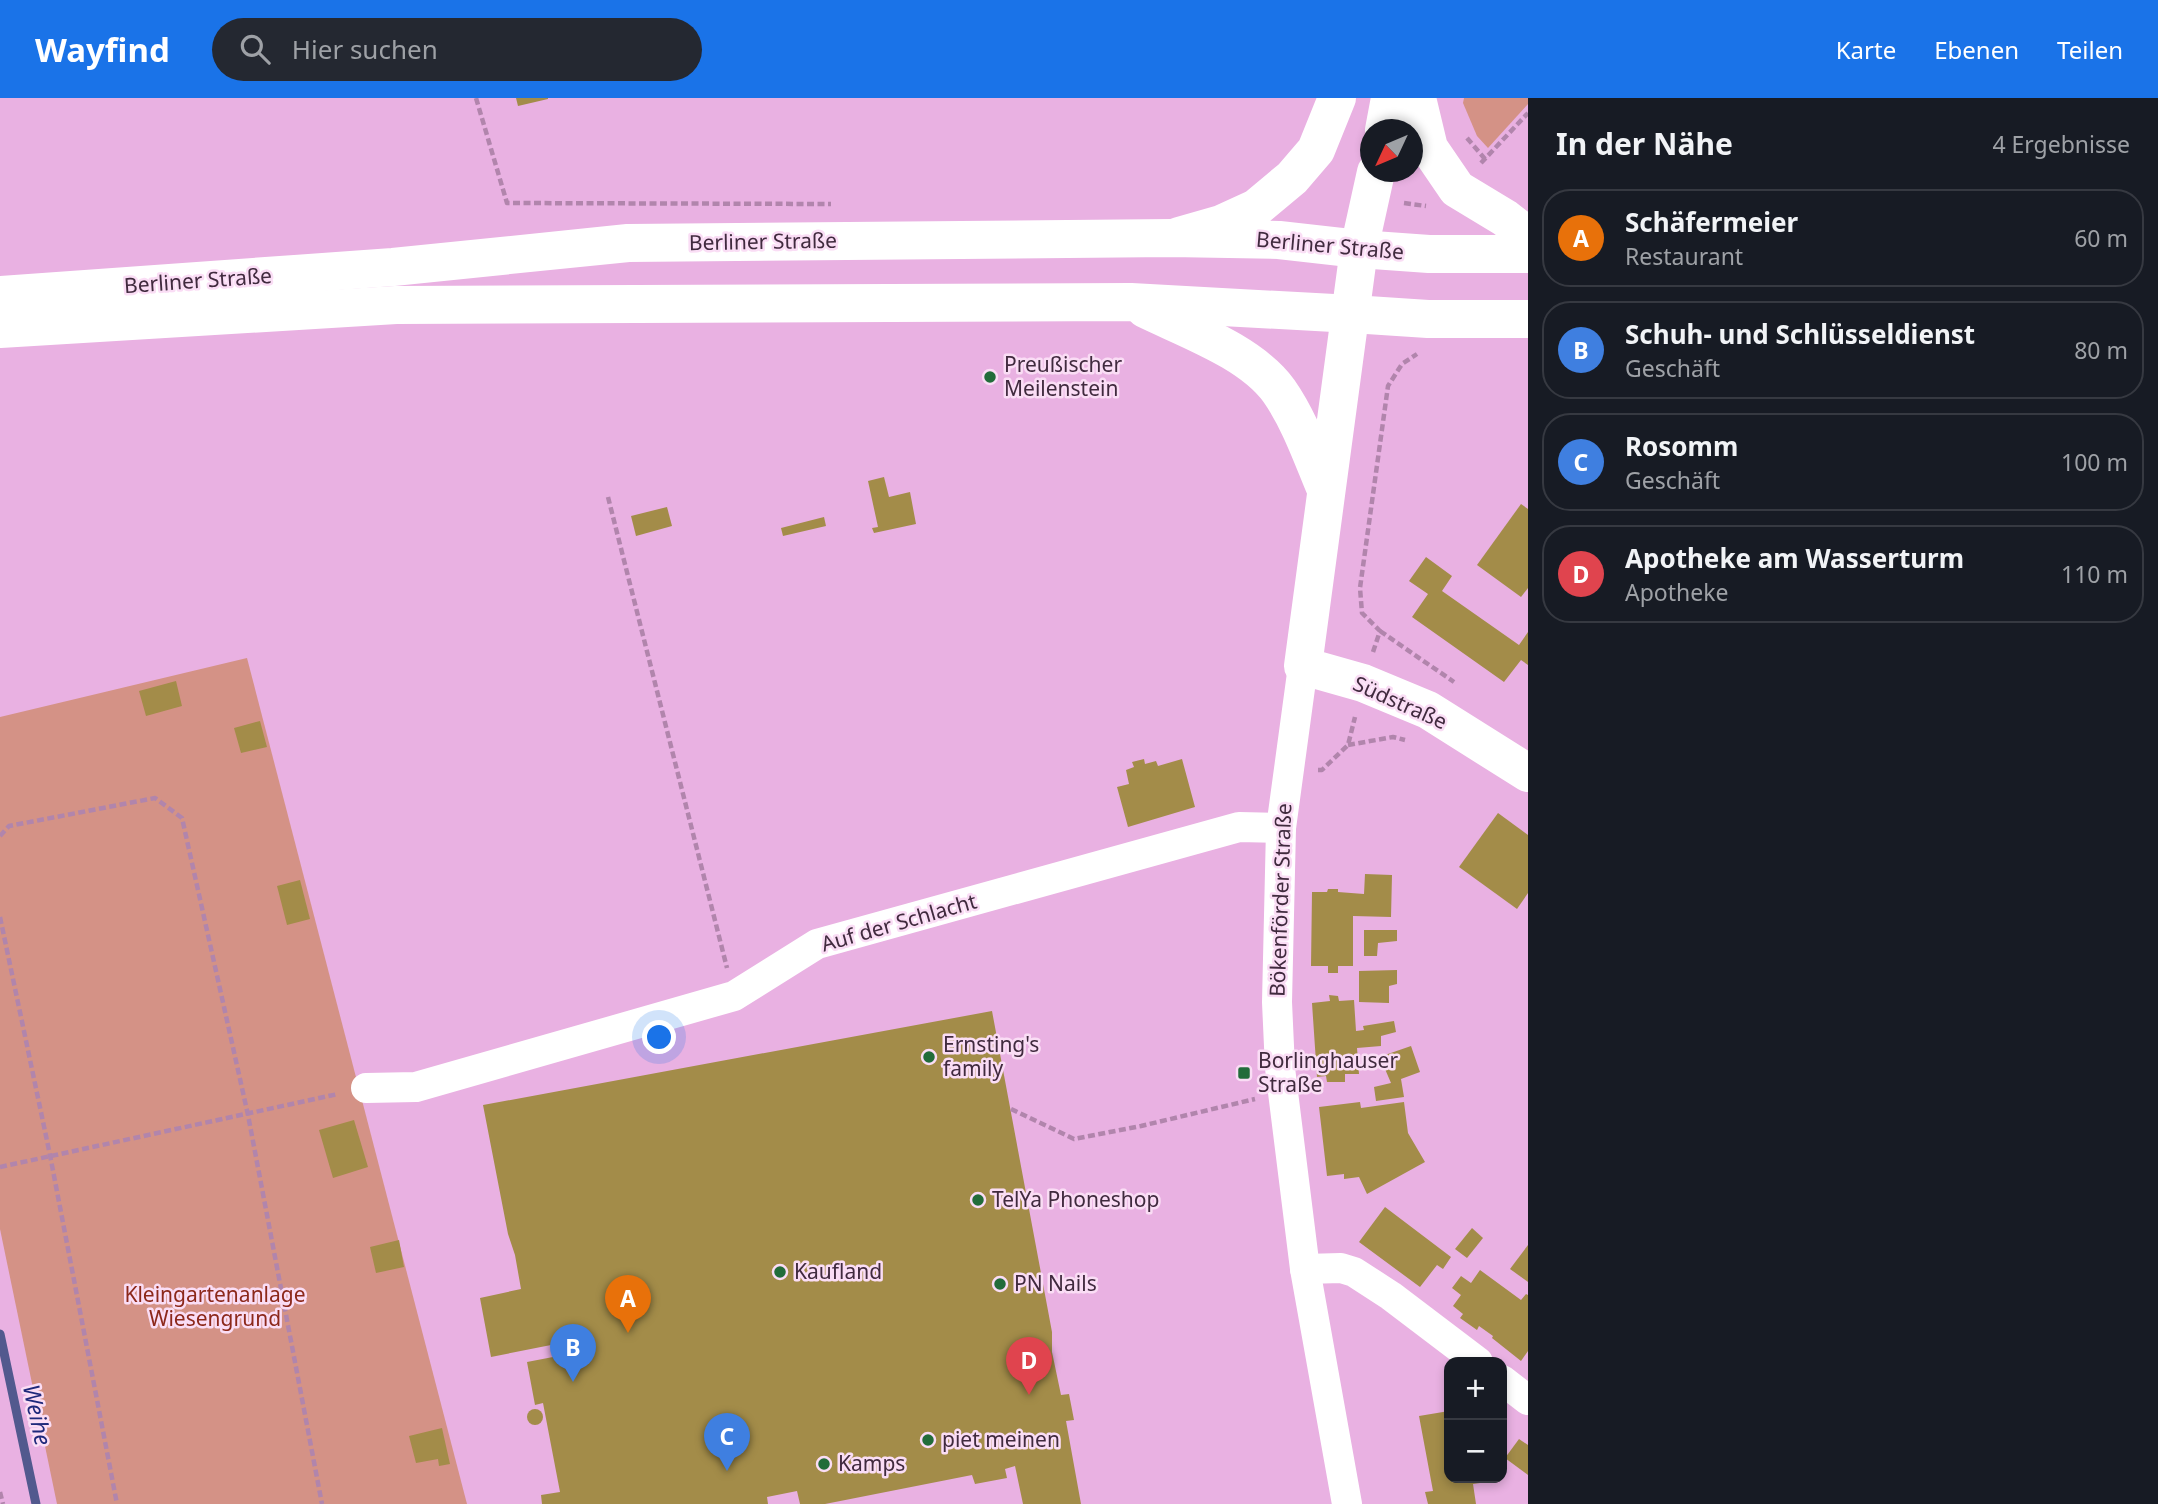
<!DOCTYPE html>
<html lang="de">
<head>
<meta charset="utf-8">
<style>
  :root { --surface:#171b24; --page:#242831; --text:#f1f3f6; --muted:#9ea1a6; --line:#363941; --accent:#1a73e8 }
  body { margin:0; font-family:"Noto Sans",sans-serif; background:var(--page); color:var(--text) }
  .controls { position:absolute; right:21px; bottom:21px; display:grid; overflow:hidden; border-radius:14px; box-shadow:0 4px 10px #0003 }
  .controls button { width:63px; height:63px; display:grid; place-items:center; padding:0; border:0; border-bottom:2px solid var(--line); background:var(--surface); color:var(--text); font:35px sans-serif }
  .compass { position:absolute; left:1360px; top:21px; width:63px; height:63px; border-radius:50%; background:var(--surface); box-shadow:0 4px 10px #0003; rotate:226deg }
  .you { position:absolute; left:660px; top:940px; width:24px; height:24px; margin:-18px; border:5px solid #fff; border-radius:50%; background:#1a73e8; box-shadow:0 0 0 10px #1a73e833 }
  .badge { display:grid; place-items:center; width:46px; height:46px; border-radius:50%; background:var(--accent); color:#fff; font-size:23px; font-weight:700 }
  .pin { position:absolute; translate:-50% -58px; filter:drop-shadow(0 2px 4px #0008) }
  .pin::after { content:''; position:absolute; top:37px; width:24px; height:21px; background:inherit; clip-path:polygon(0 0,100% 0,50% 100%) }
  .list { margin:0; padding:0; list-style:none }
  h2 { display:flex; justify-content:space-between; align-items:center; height:91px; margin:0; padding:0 28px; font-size:30px }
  h2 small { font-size:23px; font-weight:400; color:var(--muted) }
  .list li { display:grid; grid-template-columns:46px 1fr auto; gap:21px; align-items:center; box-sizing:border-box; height:98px; margin:0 14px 14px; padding:0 14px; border:2px solid var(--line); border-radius:28px }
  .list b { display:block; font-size:26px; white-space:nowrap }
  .list p { margin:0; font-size:23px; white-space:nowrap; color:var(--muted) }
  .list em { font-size:23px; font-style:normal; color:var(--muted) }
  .icon { flex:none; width:38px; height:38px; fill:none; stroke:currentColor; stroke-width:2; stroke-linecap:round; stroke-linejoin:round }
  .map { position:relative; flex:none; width:1528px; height:1406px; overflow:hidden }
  header { display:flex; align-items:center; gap:42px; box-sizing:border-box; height:98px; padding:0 35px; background:var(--accent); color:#fff }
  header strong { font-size:33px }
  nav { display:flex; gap:38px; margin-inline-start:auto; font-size:24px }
  .search { width:490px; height:63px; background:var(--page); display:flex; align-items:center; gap:18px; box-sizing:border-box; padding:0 24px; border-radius:38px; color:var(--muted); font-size:26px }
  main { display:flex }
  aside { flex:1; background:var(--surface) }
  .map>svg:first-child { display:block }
</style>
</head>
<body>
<header>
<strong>Wayfind</strong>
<div class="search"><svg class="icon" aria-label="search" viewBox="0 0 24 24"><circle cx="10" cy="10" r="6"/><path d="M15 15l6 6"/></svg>Hier suchen</div>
<nav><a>Karte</a><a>Ebenen</a><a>Teilen</a></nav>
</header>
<main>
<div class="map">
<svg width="1528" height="1406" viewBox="0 0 1528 1406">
  <rect width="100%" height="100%" fill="#e9b1e2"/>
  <g fill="#d49286">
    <polygon points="1464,0 1528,0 1528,6 1488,50 1477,38 1463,5"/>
    <polygon points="247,560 467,1406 57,1406 0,1131 0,619"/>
  </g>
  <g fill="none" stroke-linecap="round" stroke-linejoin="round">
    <polyline stroke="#52598e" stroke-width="9" points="0,1236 36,1406"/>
  </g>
  <g fill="#a38c49">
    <polygon points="516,0 548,0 548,1 518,8"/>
    <polygon points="884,379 889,399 910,394 916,426 874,435 872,430 878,429 868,383"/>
    <polygon points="1521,406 1528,411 1528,490 1521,499 1477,467"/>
    <polygon points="667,409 672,428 636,438 631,418"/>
    <polygon points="824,419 826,428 783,438 781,430"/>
    <polygon points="1426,459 1452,478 1442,493 1519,547 1528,534 1528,567 1521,562 1504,584 1412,519 1428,496 1409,483"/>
    <polygon points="176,583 182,608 146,618 139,593"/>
    <polygon points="260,623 267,649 241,655 234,630"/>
    <polygon points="1144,661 1145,666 1156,663 1158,668 1182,661 1195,709 1128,729 1117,689 1129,686 1126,672 1134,669 1132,664"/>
    <polygon points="1498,715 1528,737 1528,795 1517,811 1459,769"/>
    <polygon points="1365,776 1392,777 1391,819 1353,818 1353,868 1338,868 1338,875 1328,875 1328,868 1311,868 1312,794 1327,794 1328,791 1338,791 1338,794 1364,796"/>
    <polygon points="300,782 310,821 287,827 277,788"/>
    <polygon points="1364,832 1397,832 1397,843 1378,845 1377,858 1364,858"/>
    <polygon points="1397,872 1397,886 1389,888 1389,905 1359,904 1359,873"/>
    <polygon points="1329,897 1338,898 1339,903 1354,902 1356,933 1364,932 1363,928 1394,923 1396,934 1381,938 1381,948 1357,950 1359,976 1345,976 1345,984 1327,984 1326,978 1317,979 1312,905 1330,903"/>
    <polygon points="992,913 1052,1234 1052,1254 1061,1297 1069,1296 1074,1322 1066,1323 1081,1406 1023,1406 1015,1368 1005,1371 1007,1380 975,1386 972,1377 825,1406 800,1406 797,1393 767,1399 768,1406 542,1406 541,1397 560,1394 543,1305 535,1307 527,1264 553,1259 551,1247 491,1259 480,1200 521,1191 515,1157 508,1136 483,1007"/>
    <polygon points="1411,948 1420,974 1401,981 1404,999 1376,1003 1374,989 1391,985 1385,971 1390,969 1385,957"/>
    <polygon points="1360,1004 1361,1010 1404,1004 1408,1035 1425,1064 1367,1096 1359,1079 1344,1081 1344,1076 1327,1078 1319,1009"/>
    <polygon points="354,1022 368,1069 333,1080 319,1032"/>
    <polygon points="1385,1109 1451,1159 1443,1171 1437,1167 1420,1189 1359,1144"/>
    <polygon points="1472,1130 1483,1140 1467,1160 1455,1151"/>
    <polygon points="399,1142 404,1169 376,1175 370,1149"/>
    <polygon points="1528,1147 1528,1184 1510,1171"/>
    <polygon points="1480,1172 1521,1202 1526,1196 1528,1197 1528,1253 1521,1263 1492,1240 1493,1238 1479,1228 1477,1232 1460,1220 1463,1216 1453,1208 1461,1197 1452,1190 1461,1178 1471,1185"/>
    <circle cx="535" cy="1319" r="8"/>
    <polygon points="1449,1313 1449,1380 1479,1380 1480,1385 1473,1386 1476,1406 1428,1406 1425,1394 1433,1393 1419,1318"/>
    <polygon points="442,1330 450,1366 439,1368 438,1361 416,1365 409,1338"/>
    <polygon points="1519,1341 1528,1347 1528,1377 1505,1360"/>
  </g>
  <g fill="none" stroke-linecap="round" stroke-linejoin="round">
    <g stroke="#b185ac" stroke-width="4.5" stroke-dasharray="7 3.5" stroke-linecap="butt">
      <polyline points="476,0 507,105 831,106"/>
      <polyline points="1467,40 1485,61"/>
      <polyline points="1481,65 1528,15"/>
      <polyline points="1404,105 1426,108"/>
      <polyline points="608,399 727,870"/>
      <polyline points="1380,533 1454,584"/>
      <polyline points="1373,554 1380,533 1362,515 1360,490 1388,288 1402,266 1417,256"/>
      <polyline points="1348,647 1393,639 1405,642"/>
      <polyline points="1318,672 1322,672 1348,647 1355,619"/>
      <polyline points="0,738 9,728 155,700 182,720 248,1017 322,1406"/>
      <polyline points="0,819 50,1057 117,1406"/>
      <polyline points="1011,1011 1074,1041 1141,1028 1255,1001"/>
      <polyline points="0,1069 338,996"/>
      <polyline points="0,1394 3,1406"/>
    </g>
    <g stroke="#fff" stroke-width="30">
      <polyline points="1303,568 1281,730 1277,904 1280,970 1305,1171 1347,1406"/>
      <polyline points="366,990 416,989 734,898 817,846 1239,729 1281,730"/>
      <polyline points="1305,1171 1341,1170 1354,1174 1391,1198 1478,1264"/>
      <polyline points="1502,1282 1528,1302"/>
    </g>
    <g stroke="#fff" stroke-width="38">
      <polyline points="1417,0 1429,50 1457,91 1505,120 1528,138"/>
      <polyline points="1384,32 1390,0"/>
      <polyline points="1376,74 1359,151 1303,568 1363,585 1428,612 1528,675"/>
      <polyline points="1179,138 1221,126 1256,110 1292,80 1316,52 1337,0"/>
      <polyline points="1359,151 1429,156 1528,156"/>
      <polyline points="1352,216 1428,221 1528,221"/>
    </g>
    <g stroke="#fff" stroke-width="38">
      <polyline points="0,197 393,169 628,145 1171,140 1279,142 1359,151"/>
      <path d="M1145,211C1188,232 1251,254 1279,293C1300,323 1312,359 1326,392"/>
      <polyline points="0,231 396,207 1131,204 1352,216"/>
    </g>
  </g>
  <g fill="#226c3a" stroke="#faddf5" stroke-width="2.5">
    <circle cx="990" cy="279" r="7"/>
    <circle cx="929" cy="959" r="7"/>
    <rect x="1237" y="968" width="14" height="14" rx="3.5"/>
    <circle cx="978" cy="1102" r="7"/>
    <circle cx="780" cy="1174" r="7"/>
    <circle cx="1000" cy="1186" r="7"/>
    <circle cx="928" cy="1342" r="7"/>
    <circle cx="824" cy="1366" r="7"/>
  </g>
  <g text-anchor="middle" stroke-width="5" stroke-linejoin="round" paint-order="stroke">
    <g font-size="21" fill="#402a3e" stroke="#faddf5">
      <text transform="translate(763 144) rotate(-1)" y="7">Berliner Straße</text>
      <text transform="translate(1330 148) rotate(5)" y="7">Berliner Straße</text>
      <text transform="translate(198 183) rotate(-4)" y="7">Berliner Straße</text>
      <text transform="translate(1400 605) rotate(24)" y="7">Südstraße</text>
      <text transform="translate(1281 802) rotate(-88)" y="7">Bökenförder Straße</text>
      <text transform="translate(899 825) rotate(-16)" y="7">Auf der Schlacht</text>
    </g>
    <g font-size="21" fill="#402a3e" stroke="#faddf5" text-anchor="start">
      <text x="1004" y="274">Preußischer<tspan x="1004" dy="24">Meilenstein</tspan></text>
      <text x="943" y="954">Ernsting's<tspan x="943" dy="24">family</tspan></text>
      <text x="1258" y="970">Borlinghauser<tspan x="1258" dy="24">Straße</tspan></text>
      <text x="992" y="1109">TelYa Phoneshop</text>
      <text x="794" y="1181">Kaufland</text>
      <text x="1014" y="1193">PN Nails</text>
      <text x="942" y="1349">piet meinen</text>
      <text x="838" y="1373">Kamps</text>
    </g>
    <g font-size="21" fill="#8c281a" stroke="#faddf5">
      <text x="215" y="1204">Kleingartenanlage<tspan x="215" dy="24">Wiesengrund</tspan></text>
    </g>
    <g font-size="23" font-style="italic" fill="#1e297b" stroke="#faddf5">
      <text transform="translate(37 1317) rotate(78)" y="8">Weihe</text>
    </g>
  </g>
</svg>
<div class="controls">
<button>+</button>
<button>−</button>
</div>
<svg class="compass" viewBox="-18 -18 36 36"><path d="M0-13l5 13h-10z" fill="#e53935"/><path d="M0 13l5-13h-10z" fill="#9ea1a6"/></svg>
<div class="you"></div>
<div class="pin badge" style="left:628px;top:1235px;background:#e8710a">A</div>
<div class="pin badge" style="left:573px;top:1284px;background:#3f7fe0">B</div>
<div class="pin badge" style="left:727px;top:1373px;background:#3f7fe0">C</div>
<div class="pin badge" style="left:1029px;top:1297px;background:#e0444e">D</div>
</div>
<aside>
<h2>In der Nähe<small>4 Ergebnisse</small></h2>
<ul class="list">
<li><span class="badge" style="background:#e8710a">A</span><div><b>Schäfermeier</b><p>Restaurant</p></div><em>60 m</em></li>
<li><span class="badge" style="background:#3f7fe0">B</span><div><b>Schuh- und Schlüsseldienst</b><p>Geschäft</p></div><em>80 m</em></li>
<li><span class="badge" style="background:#3f7fe0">C</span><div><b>Rosomm</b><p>Geschäft</p></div><em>100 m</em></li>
<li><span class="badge" style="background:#e0444e">D</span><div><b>Apotheke am Wasserturm</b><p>Apotheke</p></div><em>110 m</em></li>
</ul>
</aside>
</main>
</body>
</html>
